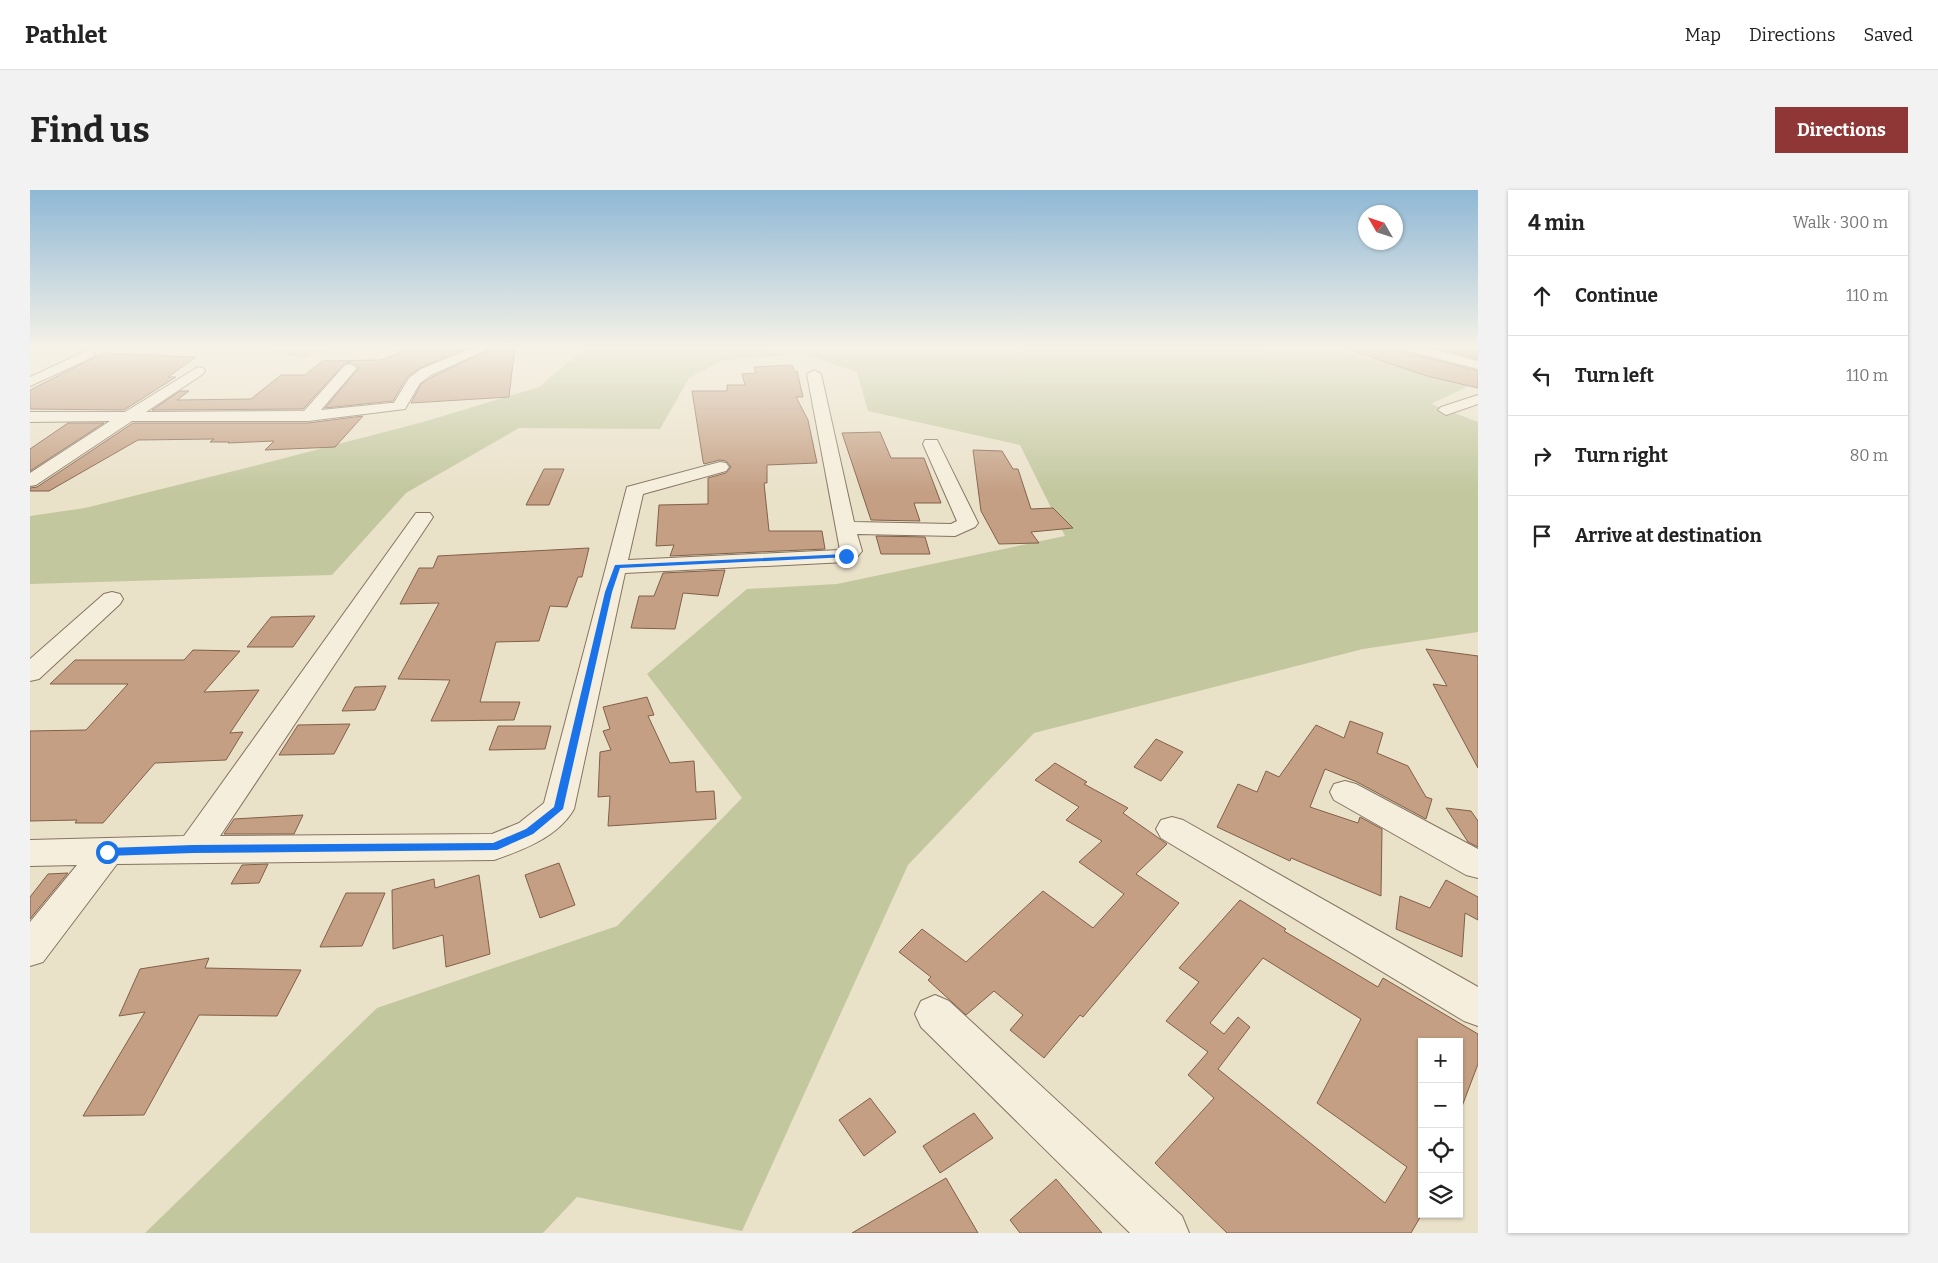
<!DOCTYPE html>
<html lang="en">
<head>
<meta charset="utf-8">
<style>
  :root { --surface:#fff; --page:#f2f2f2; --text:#222; --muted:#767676; --line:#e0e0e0; --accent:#8e3736 }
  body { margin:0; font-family:Bitter,serif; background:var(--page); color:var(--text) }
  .controls { position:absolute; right:15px; bottom:15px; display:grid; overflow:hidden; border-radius:0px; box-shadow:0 1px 4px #0004 }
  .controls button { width:45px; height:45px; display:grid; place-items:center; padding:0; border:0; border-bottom:1px solid var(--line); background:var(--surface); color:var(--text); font:25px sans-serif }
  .compass { position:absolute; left:1328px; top:15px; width:45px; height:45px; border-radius:50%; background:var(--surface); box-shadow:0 1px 4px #0004; rotate:309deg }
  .stop { position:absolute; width:15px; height:15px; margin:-11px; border:4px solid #1a73e8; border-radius:50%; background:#fff }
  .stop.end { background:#1a73e8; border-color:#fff; box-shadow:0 1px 5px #0008 }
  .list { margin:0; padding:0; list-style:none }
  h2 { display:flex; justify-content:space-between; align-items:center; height:65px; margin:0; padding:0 20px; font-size:21px }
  h2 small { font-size:16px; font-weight:400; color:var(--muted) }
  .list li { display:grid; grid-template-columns:32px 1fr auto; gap:15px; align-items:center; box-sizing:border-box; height:80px; padding:0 20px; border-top:1px solid var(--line) }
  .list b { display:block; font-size:19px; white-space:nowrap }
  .list em { font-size:16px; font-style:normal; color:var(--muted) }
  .icon { flex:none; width:28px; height:28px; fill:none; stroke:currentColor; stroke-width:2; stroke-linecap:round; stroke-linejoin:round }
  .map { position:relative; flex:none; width:1448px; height:1043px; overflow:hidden; border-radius:0px }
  header { display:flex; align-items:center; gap:30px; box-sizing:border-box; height:70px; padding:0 25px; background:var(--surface); border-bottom:1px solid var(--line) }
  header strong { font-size:24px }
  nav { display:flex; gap:28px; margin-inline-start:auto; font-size:18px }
  .intro { display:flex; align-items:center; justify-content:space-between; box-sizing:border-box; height:120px; padding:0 30px }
  h1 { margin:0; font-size:35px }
  .button { padding:12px 22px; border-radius:0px; background:var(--accent); color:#fff; font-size:18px; font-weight:700 }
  main { display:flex; gap:30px; padding:0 30px }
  aside { flex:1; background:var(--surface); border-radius:0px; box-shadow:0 1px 4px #0004 }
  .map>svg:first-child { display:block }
</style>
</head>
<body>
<header>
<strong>Pathlet</strong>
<nav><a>Map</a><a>Directions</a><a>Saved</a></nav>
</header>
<div class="intro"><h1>Find us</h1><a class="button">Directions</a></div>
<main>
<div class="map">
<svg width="1448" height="1043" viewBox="0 0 1448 1043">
  <rect width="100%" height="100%" fill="#eae1c9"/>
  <g fill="#c2c79e">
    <polygon points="219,156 330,156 271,168"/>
    <polygon points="557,156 1317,156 1318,162 1441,195 1401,214 1448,232 1448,442 1333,459 1004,543 878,675 712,1041 547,1007 513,1043 115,1043 347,818 587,736 712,608 617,484 717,399 807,394 1035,346 990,255 838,221 827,182 773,164 694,170 659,188 630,239 489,238 376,303 302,385 0,394 0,326 55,318 220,277 393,232 509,197"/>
  </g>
  <g fill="#c49f83" stroke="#816048" fill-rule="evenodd">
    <polygon points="370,156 441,156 390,178 377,187 363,211 295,218 328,179 328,176 320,172 314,174 273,219 122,220 150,201 159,201 147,210 221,209 251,185 275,185 292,171 351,170 370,163"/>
    <polygon points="467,156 485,156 479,207 381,213 391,194 402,187"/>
    <polygon points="1320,156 1367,156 1370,161 1448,181 1448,198 1397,186 1320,160"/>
    <polygon points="1401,156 1448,156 1448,169"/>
    <polygon points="73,163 166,167 138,187 146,187 94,220 0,219 0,200"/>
    <polygon points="762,175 765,182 767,181 773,207 766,207 778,230 787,273 737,275 737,293 734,293 739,341 792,341 795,359 640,366 644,355 626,356 629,315 678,314 678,288 696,283 701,277 696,271 690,270 674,274 673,271 662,201 697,201 697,195 715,195 712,184 726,183 724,177"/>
    <polygon points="333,226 305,257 235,260 244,251 198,253 199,252 180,252 184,249 108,250 19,301 0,301 0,298 7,297 103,233 278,233"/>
    <polygon points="38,233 74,233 0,281 0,259"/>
    <polygon points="850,242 861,268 894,268 911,313 884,313 890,331 841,330 812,243"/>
    <polygon points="943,260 972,261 983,279 988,279 1001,319 1023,318 1043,338 1001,342 1009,353 969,354 951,321"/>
    <polygon points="514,279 534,279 519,315 496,315"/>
    <polygon points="846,346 895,347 900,364 851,364"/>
    <polygon points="559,358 552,387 548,387 537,417 520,416 509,451 466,452 450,512 490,512 484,530 401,531 420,490 368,489 409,413 370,414 389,378 403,378 408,366"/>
    <polygon points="695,380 688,406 653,403 645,439 601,438 609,406 624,406 633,383"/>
    <polygon points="285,426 263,457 217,457 241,427"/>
    <polygon points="1396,459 1448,466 1448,578 1403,494 1417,496"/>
    <polygon points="163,460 210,461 174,502 229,500 200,543 213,542 196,570 125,573 73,633 45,633 47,630 0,631 0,541 56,540 98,494 20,494 45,470 154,470"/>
    <polygon points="356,496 345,520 312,521 325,497"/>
    <polygon points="617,507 624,525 618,526 640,573 664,571 666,602 684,601 686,629 578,636 580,606 568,607 570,562 581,560 573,541 580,539 573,517"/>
    <polygon points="1320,531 1353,543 1347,563 1378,576 1396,607 1402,609 1396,629 1327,592 1295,579 1280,617 1328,633 1330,627 1352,639 1351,706 1261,668 1260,671 1187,637 1208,594 1227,602 1236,581 1249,587 1286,535 1314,548"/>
    <polygon points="320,534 304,564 249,565 268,535"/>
    <polygon points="468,536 521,536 515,559 459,560"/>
    <polygon points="1126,549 1153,562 1131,591 1104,577"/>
    <polygon points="1025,573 1057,592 1054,594 1098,618 1093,623 1137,654 1106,684 1149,713 1053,827 1050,825 1014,868 980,840 993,825 964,801 936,825 898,790 901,787 869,762 892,739 936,772 1013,701 1063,738 1094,704 1049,672 1072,651 1036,630 1049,617 1005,590"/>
    <polygon points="1416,618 1441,621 1448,631 1448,657 1438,652"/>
    <polygon points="273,625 264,644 194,644 204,629"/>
    <polygon points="529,673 545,715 510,728 495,685"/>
    <polygon points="238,674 229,693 201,694 212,675"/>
    <polygon points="38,683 0,729 0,707 18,684"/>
    <polygon points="449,685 460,764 416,777 413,745 363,759 362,700 404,689 405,698"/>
    <polygon points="1416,690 1448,707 1448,730 1435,723 1432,767 1366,739 1370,706 1400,718"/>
    <polygon points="316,703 355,703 332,756 290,757"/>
    <path d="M1210,710L1256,739L1254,741L1348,797L1353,788L1448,844V874L1431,919L1429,852H1392V1024L1381,1043H1197L1125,973L1184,908L1158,885L1178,862L1136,831L1169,792L1149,778ZM1233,768L1331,829L1287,913L1377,977L1355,1013L1188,879L1220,837L1208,827L1194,844L1180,833Z"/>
    <polygon points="179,768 175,778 271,780 247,826 169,825 114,925 53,926 115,822 89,826 110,779"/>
    <polygon points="840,908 866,942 834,966 809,930"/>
    <polygon points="944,923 963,948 910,983 893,956"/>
    <polygon points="916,988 948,1043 822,1043"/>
    <polygon points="1026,989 1072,1043 990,1043 980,1030"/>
  </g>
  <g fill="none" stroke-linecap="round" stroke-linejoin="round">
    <defs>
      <g id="minor">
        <polygon points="447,156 465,156 401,185 390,193 375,219 278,231 102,231 6,295 0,296 0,283 80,231 0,232 0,222 95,222 168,177 173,178 175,181 173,184 116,222 274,221 315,175 320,174 327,178 291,220 361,213 364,213 379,188 391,179"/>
        <polygon points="1369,156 1392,156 1448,171 1448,179 1370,159"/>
        <polygon points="58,160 65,164 63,167 0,196 0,187"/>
        <path d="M784,180L791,184L824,332L921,334L927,331L893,254L895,250H907L909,254L948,333L945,337L925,346L827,344L832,361L824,371L816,372L595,383L544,619C528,647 493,660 464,670L87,674L13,772L0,776V732L47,675L0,676V650L154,646L386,323H400L403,327L190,646L462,644L489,633L514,613L597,297L690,272L696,273L699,277L696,281L613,304L598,370L810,360L777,184Z"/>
        <polygon points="1448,205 1448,214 1416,225 1408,220 1411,217"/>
        <polygon points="82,402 90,404 93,409 90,414 9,489 0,491 0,469 74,404"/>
        <polygon points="1315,591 1326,594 1448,659 1448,688 1436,685 1304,610 1300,602 1304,594"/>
        <polygon points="1142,627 1153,630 1448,797 1448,836 1434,831 1131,648 1126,639 1131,630"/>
        <polygon points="905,805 919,811 1152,1026 1159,1043 1100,1043 891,837 885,824 891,811"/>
      </g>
    </defs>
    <use href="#minor" stroke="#857460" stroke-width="2"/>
    <use href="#minor" fill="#f6eedc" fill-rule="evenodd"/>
  </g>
  <linearGradient id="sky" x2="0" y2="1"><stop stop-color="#8fb8d5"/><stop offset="0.52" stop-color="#f6f2e7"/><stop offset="1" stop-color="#f6f2e7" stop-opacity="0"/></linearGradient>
  <rect width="1448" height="302" fill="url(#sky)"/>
  <polygon fill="#1a73e8" points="816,364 818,367 590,378 582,402 533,619 503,644 467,660 163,663 77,666 72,662 77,658 163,655 463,653 496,639 524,617 575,402 585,375"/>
</svg>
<div class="controls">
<button>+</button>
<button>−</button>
<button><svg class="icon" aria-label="locate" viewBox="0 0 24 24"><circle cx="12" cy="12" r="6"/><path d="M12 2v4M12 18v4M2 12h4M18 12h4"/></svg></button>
<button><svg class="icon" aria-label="layers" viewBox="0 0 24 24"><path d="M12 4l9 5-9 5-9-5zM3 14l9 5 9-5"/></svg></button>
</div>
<svg class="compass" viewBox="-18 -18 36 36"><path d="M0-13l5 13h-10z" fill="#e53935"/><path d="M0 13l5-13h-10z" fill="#767676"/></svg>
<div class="stop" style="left:77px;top:662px"></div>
<div class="stop end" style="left:816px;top:366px"></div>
</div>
<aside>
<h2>4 min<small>Walk · 300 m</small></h2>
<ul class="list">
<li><svg class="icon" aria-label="ahead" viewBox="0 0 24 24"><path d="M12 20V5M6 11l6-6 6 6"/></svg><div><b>Continue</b></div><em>110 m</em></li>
<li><svg class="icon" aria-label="left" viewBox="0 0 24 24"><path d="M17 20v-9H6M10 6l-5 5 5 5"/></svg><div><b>Turn left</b></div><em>110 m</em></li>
<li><svg class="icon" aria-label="right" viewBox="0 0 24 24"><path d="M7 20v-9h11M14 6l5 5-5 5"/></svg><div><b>Turn right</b></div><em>80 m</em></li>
<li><svg class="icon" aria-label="arrive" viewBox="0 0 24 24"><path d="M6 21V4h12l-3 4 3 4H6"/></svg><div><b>Arrive at destination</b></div></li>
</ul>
</aside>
</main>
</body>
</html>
